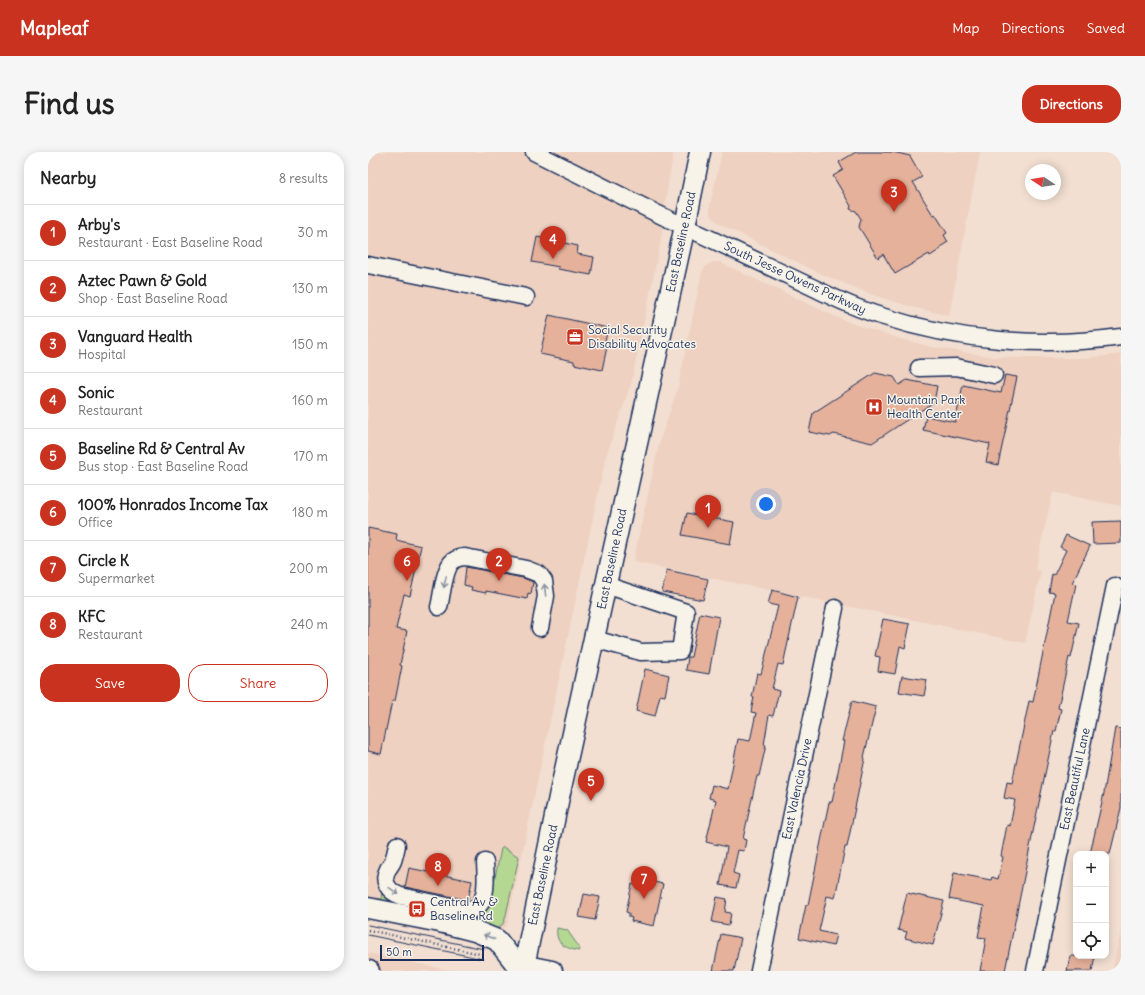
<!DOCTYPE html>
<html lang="en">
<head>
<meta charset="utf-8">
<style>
  :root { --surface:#fff; --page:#f6f6f6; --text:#222; --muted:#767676; --line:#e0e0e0; --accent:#c8321e }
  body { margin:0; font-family:Delius,sans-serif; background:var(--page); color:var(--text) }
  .controls { position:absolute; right:12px; bottom:12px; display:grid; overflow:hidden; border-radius:8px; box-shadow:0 2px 10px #0003 }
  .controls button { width:36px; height:36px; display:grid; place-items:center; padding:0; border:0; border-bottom:1px solid var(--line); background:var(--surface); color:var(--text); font:20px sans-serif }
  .compass { position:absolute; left:657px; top:12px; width:36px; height:36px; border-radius:50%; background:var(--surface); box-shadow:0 2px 10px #0003; rotate:282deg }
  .scale { position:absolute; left:12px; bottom:10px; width:104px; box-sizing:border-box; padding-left:4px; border:2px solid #1b2f5e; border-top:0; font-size:11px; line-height:14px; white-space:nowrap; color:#1b2f5e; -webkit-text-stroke:3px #f7f3e8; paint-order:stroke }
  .you { position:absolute; left:398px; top:352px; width:14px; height:14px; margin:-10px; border:3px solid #fff; border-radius:50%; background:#1a73e8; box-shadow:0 0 0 6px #1a73e833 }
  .badge { display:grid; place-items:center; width:26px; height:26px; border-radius:50%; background:var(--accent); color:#fff; font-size:13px; font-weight:700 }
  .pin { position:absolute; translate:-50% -33px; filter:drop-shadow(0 1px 2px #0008) }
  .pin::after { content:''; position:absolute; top:21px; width:14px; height:12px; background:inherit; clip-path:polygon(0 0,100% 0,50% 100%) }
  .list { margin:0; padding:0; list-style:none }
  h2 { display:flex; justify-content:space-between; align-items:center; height:52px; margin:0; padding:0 16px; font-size:17px }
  h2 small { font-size:13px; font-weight:400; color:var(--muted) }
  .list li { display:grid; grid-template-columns:26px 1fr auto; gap:12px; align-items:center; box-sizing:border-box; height:56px; padding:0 16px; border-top:1px solid var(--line) }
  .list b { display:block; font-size:15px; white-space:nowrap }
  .list p { margin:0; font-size:13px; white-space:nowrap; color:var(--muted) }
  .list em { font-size:13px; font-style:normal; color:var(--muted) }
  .actions { display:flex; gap:8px; padding:12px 16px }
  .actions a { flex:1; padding:9px 0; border:1px solid var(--accent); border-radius:16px; text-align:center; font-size:14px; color:var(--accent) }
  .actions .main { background:var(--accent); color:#fff }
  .icon { flex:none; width:22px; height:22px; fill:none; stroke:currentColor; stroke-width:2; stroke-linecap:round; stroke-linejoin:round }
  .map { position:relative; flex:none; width:753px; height:819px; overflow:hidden; border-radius:16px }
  header { display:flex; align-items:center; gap:24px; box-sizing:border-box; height:56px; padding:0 20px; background:var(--accent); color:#fff }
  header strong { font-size:19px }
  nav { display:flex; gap:22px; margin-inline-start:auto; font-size:14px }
  .intro { display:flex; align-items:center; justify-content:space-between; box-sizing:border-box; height:96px; padding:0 24px }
  h1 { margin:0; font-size:28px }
  .button { padding:10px 18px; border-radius:16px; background:var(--accent); color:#fff; font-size:14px; font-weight:700 }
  main { display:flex; gap:24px; padding:0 24px }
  aside { flex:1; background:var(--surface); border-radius:16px; box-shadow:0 2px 10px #0003 }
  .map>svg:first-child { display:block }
</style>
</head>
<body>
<header>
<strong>Mapleaf</strong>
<nav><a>Map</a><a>Directions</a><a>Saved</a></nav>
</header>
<div class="intro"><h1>Find us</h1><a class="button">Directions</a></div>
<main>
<aside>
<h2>Nearby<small>8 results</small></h2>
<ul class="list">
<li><span class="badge">1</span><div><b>Arby's</b><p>Restaurant · East Baseline Road</p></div><em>30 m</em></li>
<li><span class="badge">2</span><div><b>Aztec Pawn &amp; Gold</b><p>Shop · East Baseline Road</p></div><em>130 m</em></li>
<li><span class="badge">3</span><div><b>Vanguard Health</b><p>Hospital</p></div><em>150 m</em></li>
<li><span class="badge">4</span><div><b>Sonic</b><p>Restaurant</p></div><em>160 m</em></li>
<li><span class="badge">5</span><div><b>Baseline Rd &amp; Central Av</b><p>Bus stop · East Baseline Road</p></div><em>170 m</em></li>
<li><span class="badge">6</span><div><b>100% Honrados Income Tax</b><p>Office</p></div><em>180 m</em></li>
<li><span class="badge">7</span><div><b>Circle K</b><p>Supermarket</p></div><em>200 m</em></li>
<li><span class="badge">8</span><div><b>KFC</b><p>Restaurant</p></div><em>240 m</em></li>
</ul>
<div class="actions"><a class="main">Save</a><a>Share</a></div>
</aside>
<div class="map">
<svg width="753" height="819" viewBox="0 0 753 819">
  <rect width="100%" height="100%" fill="#f2dfd1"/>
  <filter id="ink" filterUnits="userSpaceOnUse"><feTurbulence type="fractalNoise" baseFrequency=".025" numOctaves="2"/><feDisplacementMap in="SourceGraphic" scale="8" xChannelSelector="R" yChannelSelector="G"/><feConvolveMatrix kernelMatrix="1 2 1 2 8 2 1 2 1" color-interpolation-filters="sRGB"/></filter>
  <g filter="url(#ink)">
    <g fill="#eed1c0">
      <polygon points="0,0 306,0 301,26 292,93 263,232 238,304 141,764 139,773 132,780 0,757"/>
      <polygon points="354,0 612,0 581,164 544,155 508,144 475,131 445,118 352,72 345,66 342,61 342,53"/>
      <polygon points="346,110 351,110 468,165 491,174 533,187 564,195 626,205 654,206 719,206 753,202 753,354 685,340 667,418 673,419 657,491 265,410 292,288 310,235 334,119 339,113"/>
      <polygon points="753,778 753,819 744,819"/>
      <polygon points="0,801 84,819 0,819"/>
    </g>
    <g fill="#b4d792" stroke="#688378">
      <path d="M135,695L151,705L137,767L135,772L128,778L12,757L14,738L26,749L102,766C112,766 117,763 121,754L133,697Z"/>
      <path d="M189,776L199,778L211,795V799C197,796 187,792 189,776Z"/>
    </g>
    <g fill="#e6b19a" stroke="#1b2f5e">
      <polygon points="488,0 525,0 542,4 554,25 545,30 565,63 567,62 579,81 576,83 580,90 572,95 573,97 562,104 561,102 527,122 515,102 510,106 491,75 493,67 488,59 482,57 483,54 465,24 475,18 471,10"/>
      <polygon points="169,85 210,94 209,102 226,105 223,123 190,117 191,115 164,110"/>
      <polygon points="181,163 240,176 236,194 239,195 234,218 206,212 206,209 172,202"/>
      <polygon points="507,221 526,225 531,233 539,228 569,234 566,250 504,291 466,282 462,284 441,280 445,261"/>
      <polygon points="637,223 649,225 630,313 618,310 622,292 555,278 558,264 587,270 595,233 633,241"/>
      <polygon points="319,361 366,370 362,392 314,383"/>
      <polygon points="753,369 753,391 725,392 724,370"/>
      <polygon points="0,376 29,382 28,388 53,394 42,444 36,442 28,477 39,479 32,513 34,514 27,549 24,549 13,602 0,599"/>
      <polygon points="698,383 722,394 704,431 708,432 700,469 711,471 703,506 701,505 690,556 693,557 688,579 686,579 667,670 637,819 612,819 618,786 610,785 616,754 581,747 586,721 623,728 624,725 630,727 635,705 633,704 639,673 642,674 647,648 636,646 639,630 644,631 661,549 665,550 687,441 681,440 684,422 686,423 698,398 692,395"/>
      <polygon points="98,415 155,426 165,430 163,442 160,441 159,447 118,439 118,441 103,438 104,435 96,433"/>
      <polygon points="299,418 340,427 335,448 294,440"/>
      <polygon points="404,438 430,445 415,513 410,512 404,537 411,539 405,564 401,563 396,593 398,593 391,624 389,624 375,687 378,688 376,699 370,698 365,721 371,723 368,736 352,733 359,695 338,690 348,648 341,646 344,633 360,637 370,587 382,589 388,561 383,560 386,545 384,545 389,521 393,522 410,454 400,452"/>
      <polygon points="332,461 351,465 341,522 318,518 320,505 323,505"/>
      <polygon points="515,467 542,472 537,496 532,494 527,522 510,519 512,505 507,504"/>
      <polygon points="277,517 301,523 297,544 292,543 287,564 268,559"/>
      <polygon points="534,524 559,528 556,544 531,540"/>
      <polygon points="484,549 508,555 496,605 497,606 489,646 479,695 477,695 467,746 459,744 451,779 468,783 465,794 431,786 438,753 440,753 461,650 464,650 476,589 474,589"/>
      <polygon points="747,576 753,577 753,656 742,702 722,702 736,641"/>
      <polygon points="41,716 104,729 100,748 37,735"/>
      <polygon points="272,727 295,732 286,774 263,769 264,766 261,765 261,761 258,760 264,732 268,733 269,729 272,729"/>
      <polygon points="539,741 576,749 565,793 537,786 539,780 530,778"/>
      <polygon points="216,742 232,745 227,768 211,765"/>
      <polygon points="349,745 359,747 357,760 363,761 361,773 344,770"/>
      <polygon points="353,782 373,786 366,819 345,819"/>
      <polygon points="702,804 727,804 724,819 699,819"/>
    </g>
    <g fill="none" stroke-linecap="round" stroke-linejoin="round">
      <defs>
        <g id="minor">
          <path d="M166,0L288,61L446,136C468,147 490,157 513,164C590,189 673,196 753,185"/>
          <polyline points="0,113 158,145"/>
          <polyline points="551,216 588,215 626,223"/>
          <path d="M71,455C74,444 76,416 85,409C89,406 93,405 97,405L158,417L171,422L176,429L178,444L172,476"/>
          <polyline points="226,487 273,500 312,499 318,460 238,433"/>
          <path d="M29,693C28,698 27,703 25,709C24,712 22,714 20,717C13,730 21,740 33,744L98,758C121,760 118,726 117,710"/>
          <polyline points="391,819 467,456"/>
          <polyline points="667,819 747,434"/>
        </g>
        <g id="major">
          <polyline points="0,756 72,770 107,779 129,788 148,812 184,819"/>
          <polyline points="0,819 1,819"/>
          <polyline points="155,819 191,645 317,74 332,0"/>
        </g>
      </defs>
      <use href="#minor" stroke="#1b2f5e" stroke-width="19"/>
      <use href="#major" stroke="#1b2f5e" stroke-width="23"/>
      <polyline stroke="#1b2f5e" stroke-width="2.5" stroke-dasharray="1 3" stroke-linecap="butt" points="0,778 117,803"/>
      <use href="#minor" stroke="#f7f3e8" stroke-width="16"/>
      <use href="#major" stroke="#f7f3e8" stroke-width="20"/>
      <g stroke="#1b2f5e" stroke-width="1">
        <polyline points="0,773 116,797"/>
        <polyline points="0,783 115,807"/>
      </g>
    </g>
    <defs><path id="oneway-shaft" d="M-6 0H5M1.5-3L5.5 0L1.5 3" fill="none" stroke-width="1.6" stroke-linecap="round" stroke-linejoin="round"/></defs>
    <g stroke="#8991a3">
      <use href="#oneway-shaft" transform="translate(77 430) rotate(102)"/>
      <use href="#oneway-shaft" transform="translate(177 438) rotate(-96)"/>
      <use href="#oneway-shaft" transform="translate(26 739) rotate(35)"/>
      <use href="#oneway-shaft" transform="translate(121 785) rotate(-157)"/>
    </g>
  </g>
  <defs>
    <symbol id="office-square" viewBox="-11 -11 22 22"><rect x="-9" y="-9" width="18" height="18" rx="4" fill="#c8321e" stroke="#f7f3e8"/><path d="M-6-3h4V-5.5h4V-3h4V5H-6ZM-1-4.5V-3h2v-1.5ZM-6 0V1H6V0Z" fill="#fff"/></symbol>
    <symbol id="hospital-square" viewBox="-11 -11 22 22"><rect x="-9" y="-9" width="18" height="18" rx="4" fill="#c8321e" stroke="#f7f3e8"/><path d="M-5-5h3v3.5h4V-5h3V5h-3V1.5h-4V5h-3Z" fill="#fff"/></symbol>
    <symbol id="bus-square" viewBox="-11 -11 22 22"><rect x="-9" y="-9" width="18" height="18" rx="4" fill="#c8321e" stroke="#f7f3e8"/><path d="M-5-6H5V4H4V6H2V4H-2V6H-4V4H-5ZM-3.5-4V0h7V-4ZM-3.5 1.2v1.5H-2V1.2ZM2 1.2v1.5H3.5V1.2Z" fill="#fff"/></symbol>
  </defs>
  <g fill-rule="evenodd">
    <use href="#office-square" x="197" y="175" width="20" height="20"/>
    <use href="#hospital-square" x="496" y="245" width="20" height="20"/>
    <use href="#bus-square" x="39" y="747" width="20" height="20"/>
  </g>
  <g text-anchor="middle" stroke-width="3" stroke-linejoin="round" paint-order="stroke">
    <g font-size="12" fill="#1b2f5e" stroke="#f7f3e8">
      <text transform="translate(313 90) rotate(-78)" y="4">East Baseline Road</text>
      <text transform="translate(427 126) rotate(25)" y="4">South Jesse Owens Parkway</text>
      <text transform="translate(244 407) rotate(-78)" y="4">East Baseline Road</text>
      <text transform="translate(707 627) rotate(-78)" y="4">East Beautiful Lane</text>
      <text transform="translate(429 637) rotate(-78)" y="4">East Valencia Drive</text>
      <text transform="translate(175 723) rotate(-78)" y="4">East Baseline Road</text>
    </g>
    <g font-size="12" fill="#1b2f5e" stroke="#f7f3e8" text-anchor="start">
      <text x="220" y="182">Social Security<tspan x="220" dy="14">Disability Advocates</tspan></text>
      <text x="519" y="252">Mountain Park<tspan x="519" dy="14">Health Center</tspan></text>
      <text x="62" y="754">Central Av &amp;<tspan x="62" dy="14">Baseline Rd</tspan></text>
    </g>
  </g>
</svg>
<div class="controls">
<button>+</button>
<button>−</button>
<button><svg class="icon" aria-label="locate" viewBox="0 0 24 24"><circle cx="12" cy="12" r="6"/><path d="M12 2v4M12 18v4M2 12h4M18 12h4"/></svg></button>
</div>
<svg class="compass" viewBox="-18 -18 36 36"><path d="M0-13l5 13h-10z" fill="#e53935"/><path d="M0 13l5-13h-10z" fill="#767676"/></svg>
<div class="scale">50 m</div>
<div class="you"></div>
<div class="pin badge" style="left:340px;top:376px">1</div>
<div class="pin badge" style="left:131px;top:429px">2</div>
<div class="pin badge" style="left:526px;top:60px">3</div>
<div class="pin badge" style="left:185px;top:107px">4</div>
<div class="pin badge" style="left:223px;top:649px">5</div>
<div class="pin badge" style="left:39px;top:429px">6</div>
<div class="pin badge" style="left:276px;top:747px">7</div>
<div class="pin badge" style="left:70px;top:734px">8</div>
</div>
</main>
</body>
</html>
